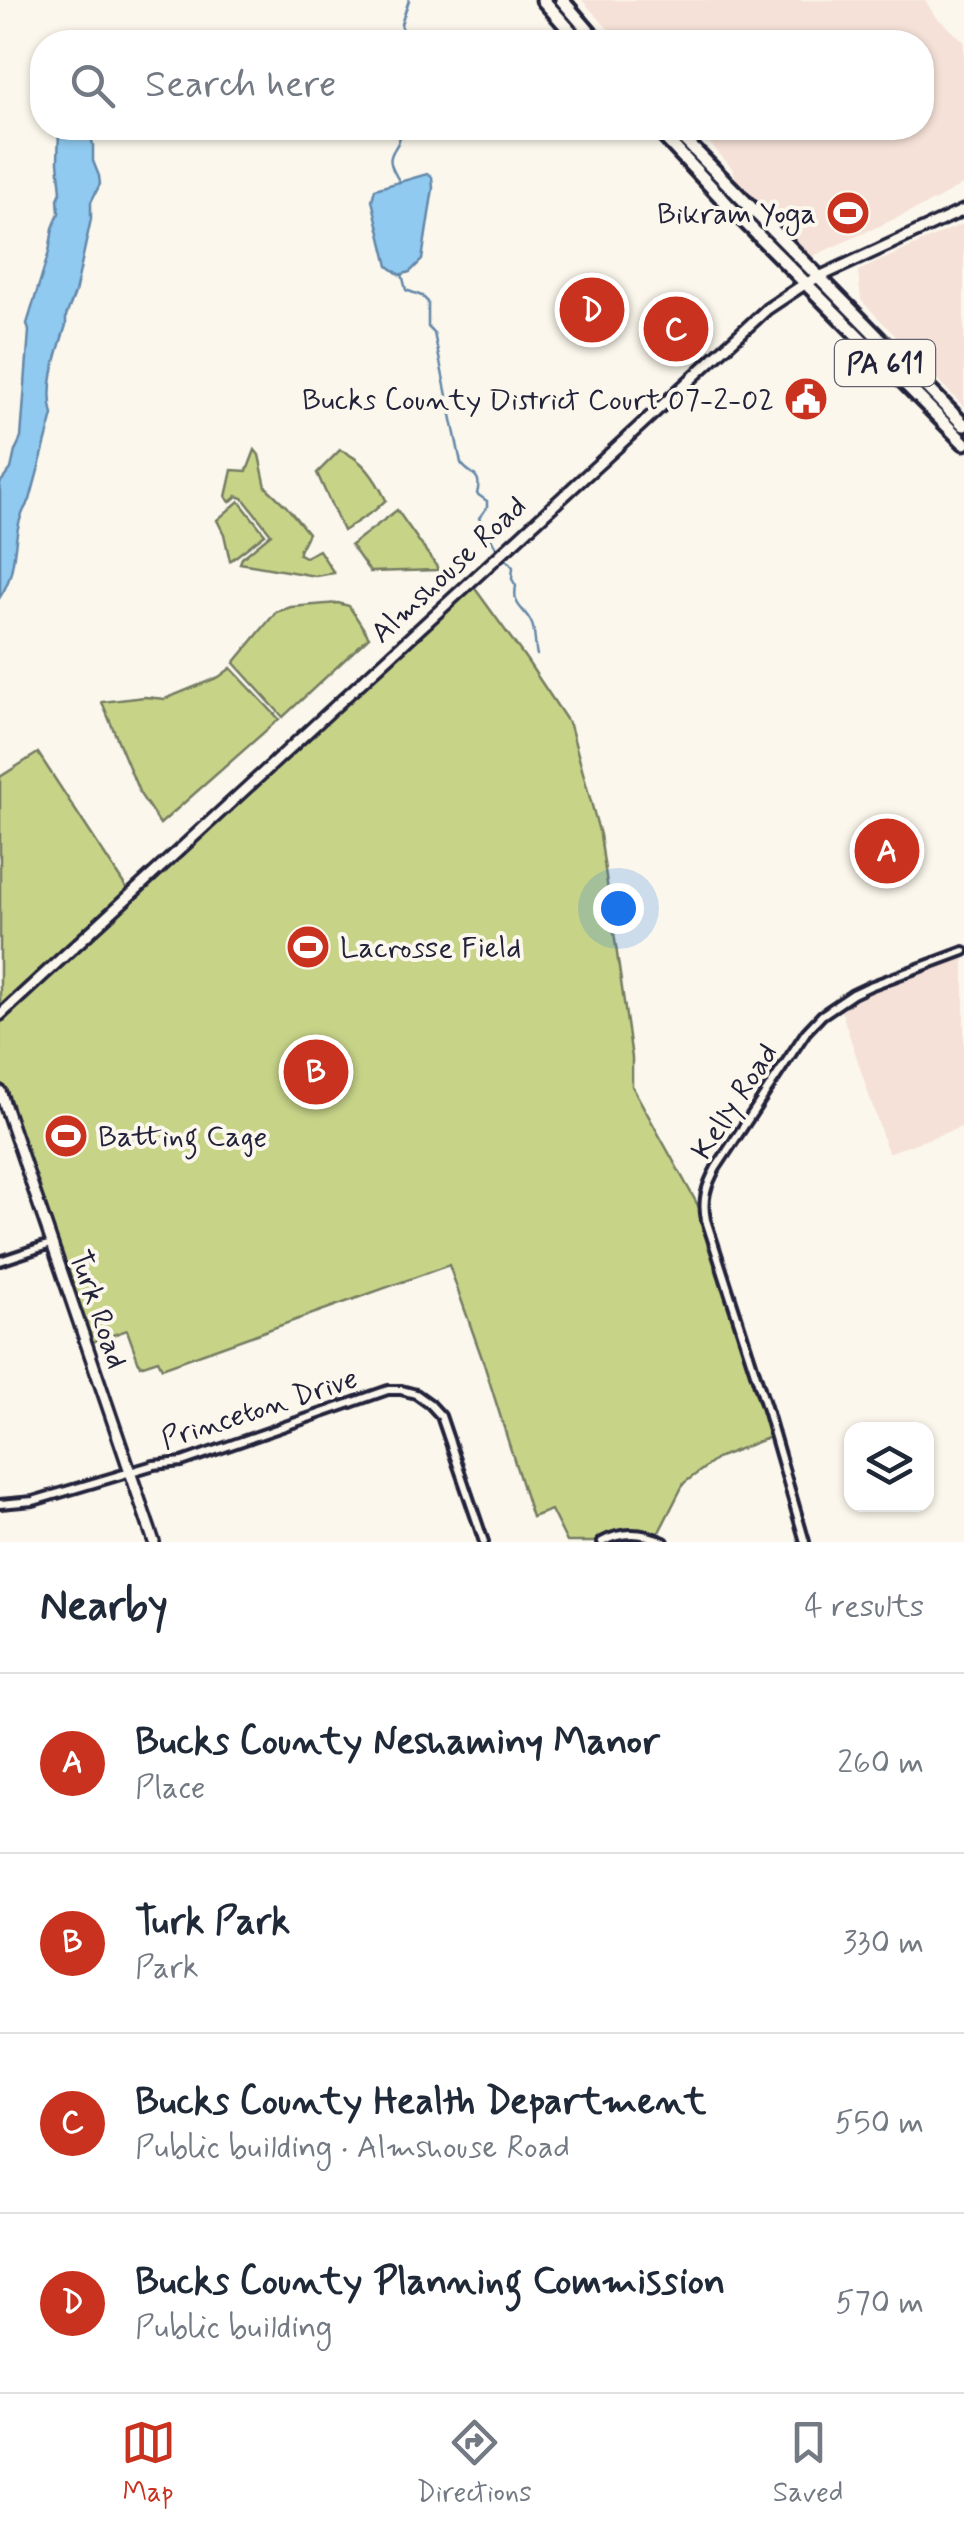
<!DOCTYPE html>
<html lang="en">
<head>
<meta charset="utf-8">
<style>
  :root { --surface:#fff; --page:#f2f2f3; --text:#1f2937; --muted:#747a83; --line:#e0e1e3; --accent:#c8321e }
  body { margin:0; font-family:Mynerve,sans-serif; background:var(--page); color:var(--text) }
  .controls { position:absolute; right:30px; bottom:30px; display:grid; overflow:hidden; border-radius:20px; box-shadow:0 2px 8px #0004 }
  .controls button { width:90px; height:90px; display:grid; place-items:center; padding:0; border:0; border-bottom:2px solid var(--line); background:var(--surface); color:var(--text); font:50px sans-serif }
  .you { position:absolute; left:618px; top:908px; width:35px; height:35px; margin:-25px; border:8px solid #fff; border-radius:50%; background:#1a73e8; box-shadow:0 0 0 15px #1a73e833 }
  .badge { display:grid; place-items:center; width:65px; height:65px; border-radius:50%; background:var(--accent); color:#fff; font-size:32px; font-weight:700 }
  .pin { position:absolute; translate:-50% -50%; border:5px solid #fff; box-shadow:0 2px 10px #0006 }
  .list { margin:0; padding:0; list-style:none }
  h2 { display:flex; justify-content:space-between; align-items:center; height:130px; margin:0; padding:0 40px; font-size:42px }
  h2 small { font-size:32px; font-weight:400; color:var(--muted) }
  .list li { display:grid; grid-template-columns:65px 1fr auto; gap:30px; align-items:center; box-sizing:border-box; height:180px; padding:0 40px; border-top:2px solid var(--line) }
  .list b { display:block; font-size:38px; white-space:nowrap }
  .list p { margin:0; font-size:32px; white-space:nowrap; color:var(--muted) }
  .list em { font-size:32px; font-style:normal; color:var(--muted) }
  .icon { flex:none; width:55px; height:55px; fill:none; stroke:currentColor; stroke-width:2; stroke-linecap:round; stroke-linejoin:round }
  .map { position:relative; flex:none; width:964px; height:1542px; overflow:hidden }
  .search { position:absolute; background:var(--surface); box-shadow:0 2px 8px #0004; left:30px; right:30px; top:30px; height:110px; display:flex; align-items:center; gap:25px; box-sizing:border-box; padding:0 35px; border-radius:40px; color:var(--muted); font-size:38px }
  .sheet { height:850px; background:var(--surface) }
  nav { display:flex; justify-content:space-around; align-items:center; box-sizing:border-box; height:140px; border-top:2px solid var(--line); background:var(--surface); font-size:28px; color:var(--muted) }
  nav a { display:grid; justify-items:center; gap:5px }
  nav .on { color:var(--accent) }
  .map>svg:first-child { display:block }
</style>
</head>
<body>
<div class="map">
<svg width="964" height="1542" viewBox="0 0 964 1542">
  <rect width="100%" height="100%" fill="#fbf7ec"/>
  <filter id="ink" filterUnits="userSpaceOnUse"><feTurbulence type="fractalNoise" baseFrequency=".01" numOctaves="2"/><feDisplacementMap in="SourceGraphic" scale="20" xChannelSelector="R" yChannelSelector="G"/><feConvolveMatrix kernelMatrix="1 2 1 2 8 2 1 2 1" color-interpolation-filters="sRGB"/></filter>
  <g filter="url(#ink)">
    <g fill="#f5e1d7">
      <polygon points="582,0 925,0 935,16 964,41 964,184 934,201 811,257 736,179 732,168 696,128 922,128 922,42 620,42"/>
      <polygon points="964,223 964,407 861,300 858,271"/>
      <polygon points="964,958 964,1126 888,1153 841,1010 863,995"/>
    </g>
    <g fill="#c7d488" stroke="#747b62" stroke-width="2.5">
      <polygon points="255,450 259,455 266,487 286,506 308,533 299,551 299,554 305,557 319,550 334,573 315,576 240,563 242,558 271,534 243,498 237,496 230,502 226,497 232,470 247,471"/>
      <path d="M340,450C363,459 375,478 386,500L375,510L343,531L317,473Z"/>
      <polygon points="239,501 265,534 230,561 224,534 217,520"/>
      <polygon points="397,510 437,567 437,570 370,572 351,545"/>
      <polygon points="471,583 526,659 570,725 600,835 632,1058 632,1086 706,1220 775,1435 719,1457 684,1483 656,1538 624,1534 602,1542 567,1542 551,1510 532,1517 483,1361 449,1265 162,1368 158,1360 140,1366 127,1330 87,1344 0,1087 0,777 38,753 131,895"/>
      <polygon points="338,603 349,606 369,637 283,717 234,663 276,612 291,607"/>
      <polygon points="231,668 279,719 160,824 140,794 102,702 145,697 165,699 219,677"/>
    </g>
    <g fill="#90caf0" stroke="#6487a8" stroke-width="2.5">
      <path d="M59,128H89L93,145V161L99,176L100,184L91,202V219L75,293L66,316V325C57,354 45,386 53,415L30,500C8,529 22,565 0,597V483L11,469L15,451L21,438L29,331L27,324L49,252L53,228L59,213L58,199L61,192L58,162Z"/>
      <polygon points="427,174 432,177 433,188 422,260 410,272 400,275 388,266 372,200 375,189"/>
    </g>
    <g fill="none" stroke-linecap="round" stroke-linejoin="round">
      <g stroke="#6487a8" stroke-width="2.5">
        <polyline points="406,42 401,24 409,0"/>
        <path d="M400,182C378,149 401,155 401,128"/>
        <path d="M402,274L406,290L422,296L428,302V327L434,333L461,463C469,476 483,471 477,494L487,501V507L479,518L497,549"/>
        <path d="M505,558L513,567L512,579L516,586C512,607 524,607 531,622C536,631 534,644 537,655"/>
      </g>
      <defs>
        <g id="street">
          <polyline points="0,1261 51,1244"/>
          <polyline points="0,1504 33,1501 154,1465 182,1462 388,1390 401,1390 416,1394 430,1404 441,1416 484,1542"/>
          <path d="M602,1542C622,1531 643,1532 664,1542"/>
          <path d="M805,1542L768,1413L706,1220C702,1200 706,1186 716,1168L806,1032L822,1015L853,994L870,986L964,951"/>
        </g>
        <g id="secondary">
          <polyline points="0,1015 767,309 806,283 964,210"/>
          <polyline points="0,1091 154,1542"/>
        </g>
        <g id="highway">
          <polyline points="543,0 580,42"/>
          <polyline points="562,0 598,42"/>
          <polyline points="656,128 728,205 964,443"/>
          <polyline points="673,128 964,425"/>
        </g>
      </defs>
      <use href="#street" stroke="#22223b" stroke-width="14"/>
      <use href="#secondary" stroke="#22223b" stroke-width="16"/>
      <use href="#highway" stroke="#22223b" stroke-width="19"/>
      <use href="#street" stroke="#fbf7ec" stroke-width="6"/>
      <use href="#secondary" stroke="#fbf7ec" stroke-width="9"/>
      <use href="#highway" stroke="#fbf7ec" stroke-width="11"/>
    </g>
  </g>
  <defs>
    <symbol id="stadium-disc" viewBox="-11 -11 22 22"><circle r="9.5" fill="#c8321e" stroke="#fbf7ec"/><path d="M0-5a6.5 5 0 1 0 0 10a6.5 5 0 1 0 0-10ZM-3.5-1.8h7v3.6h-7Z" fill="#fff"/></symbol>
    <symbol id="civic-disc" viewBox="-11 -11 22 22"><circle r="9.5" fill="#c8321e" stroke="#fbf7ec"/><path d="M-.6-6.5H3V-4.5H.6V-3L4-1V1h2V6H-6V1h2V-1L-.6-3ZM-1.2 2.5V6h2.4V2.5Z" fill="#fff"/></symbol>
  </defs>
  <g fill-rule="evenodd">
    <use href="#stadium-disc" x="823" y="188" width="50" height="50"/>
    <use href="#civic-disc" x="781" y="374" width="50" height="50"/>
    <use href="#stadium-disc" x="283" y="922" width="50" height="50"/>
    <use href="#stadium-disc" x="41" y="1111" width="50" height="50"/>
  </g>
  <g text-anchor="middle" stroke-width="8" stroke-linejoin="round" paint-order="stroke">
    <rect fill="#fbf7ec" stroke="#636270" stroke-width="2.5" x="835" y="340" width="100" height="46" rx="8"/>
    <g font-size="28" font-weight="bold" fill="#22223b">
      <text x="885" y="373">PA 611</text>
    </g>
    <g font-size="30" fill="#22223b" stroke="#fbf7ec" text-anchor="end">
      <text x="816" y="223">Bikram Yoga</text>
      <text x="774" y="409">Bucks County District Court 07-2-02</text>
      <text x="340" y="957" text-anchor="start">Lacrosse Field</text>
      <text x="98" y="1146" text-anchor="start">Batting Cage</text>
    </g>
    <g font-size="30" fill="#22223b" stroke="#fbf7ec">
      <text transform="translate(448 569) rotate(-43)" y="10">Almshouse Road</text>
      <text transform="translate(734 1101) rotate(-57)" y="10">Kelly Road</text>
      <text transform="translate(99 1309) rotate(71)" y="10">Turk Road</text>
      <text transform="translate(259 1408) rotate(-18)" y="10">Princeton Drive</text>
    </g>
  </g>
</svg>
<div class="controls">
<button><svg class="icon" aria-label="layers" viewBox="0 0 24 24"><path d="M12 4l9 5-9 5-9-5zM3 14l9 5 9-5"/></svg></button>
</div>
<div class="you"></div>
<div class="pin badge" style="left:887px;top:851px">A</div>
<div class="pin badge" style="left:316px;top:1072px">B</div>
<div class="pin badge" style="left:676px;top:329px">C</div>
<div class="pin badge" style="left:592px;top:310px">D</div>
<div class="search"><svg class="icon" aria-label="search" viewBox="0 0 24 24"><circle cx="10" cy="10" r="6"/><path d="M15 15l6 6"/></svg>Search here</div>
</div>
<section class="sheet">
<h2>Nearby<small>4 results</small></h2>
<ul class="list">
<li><span class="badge">A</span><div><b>Bucks County Neshaminy Manor</b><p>Place</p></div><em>260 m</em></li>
<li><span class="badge">B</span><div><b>Turk Park</b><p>Park</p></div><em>330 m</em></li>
<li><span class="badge">C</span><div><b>Bucks County Health Department</b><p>Public building · Almshouse Road</p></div><em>550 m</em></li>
<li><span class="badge">D</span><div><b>Bucks County Planning Commission</b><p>Public building</p></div><em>570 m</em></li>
</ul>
</section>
<nav>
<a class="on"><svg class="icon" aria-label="map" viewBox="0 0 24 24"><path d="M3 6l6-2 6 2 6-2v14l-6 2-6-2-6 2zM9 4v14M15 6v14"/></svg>Map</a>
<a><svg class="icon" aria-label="directions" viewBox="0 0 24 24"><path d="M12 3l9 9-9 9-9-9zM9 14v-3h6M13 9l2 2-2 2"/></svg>Directions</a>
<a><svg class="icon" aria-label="saved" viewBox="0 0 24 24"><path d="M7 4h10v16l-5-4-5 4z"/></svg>Saved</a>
</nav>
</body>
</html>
